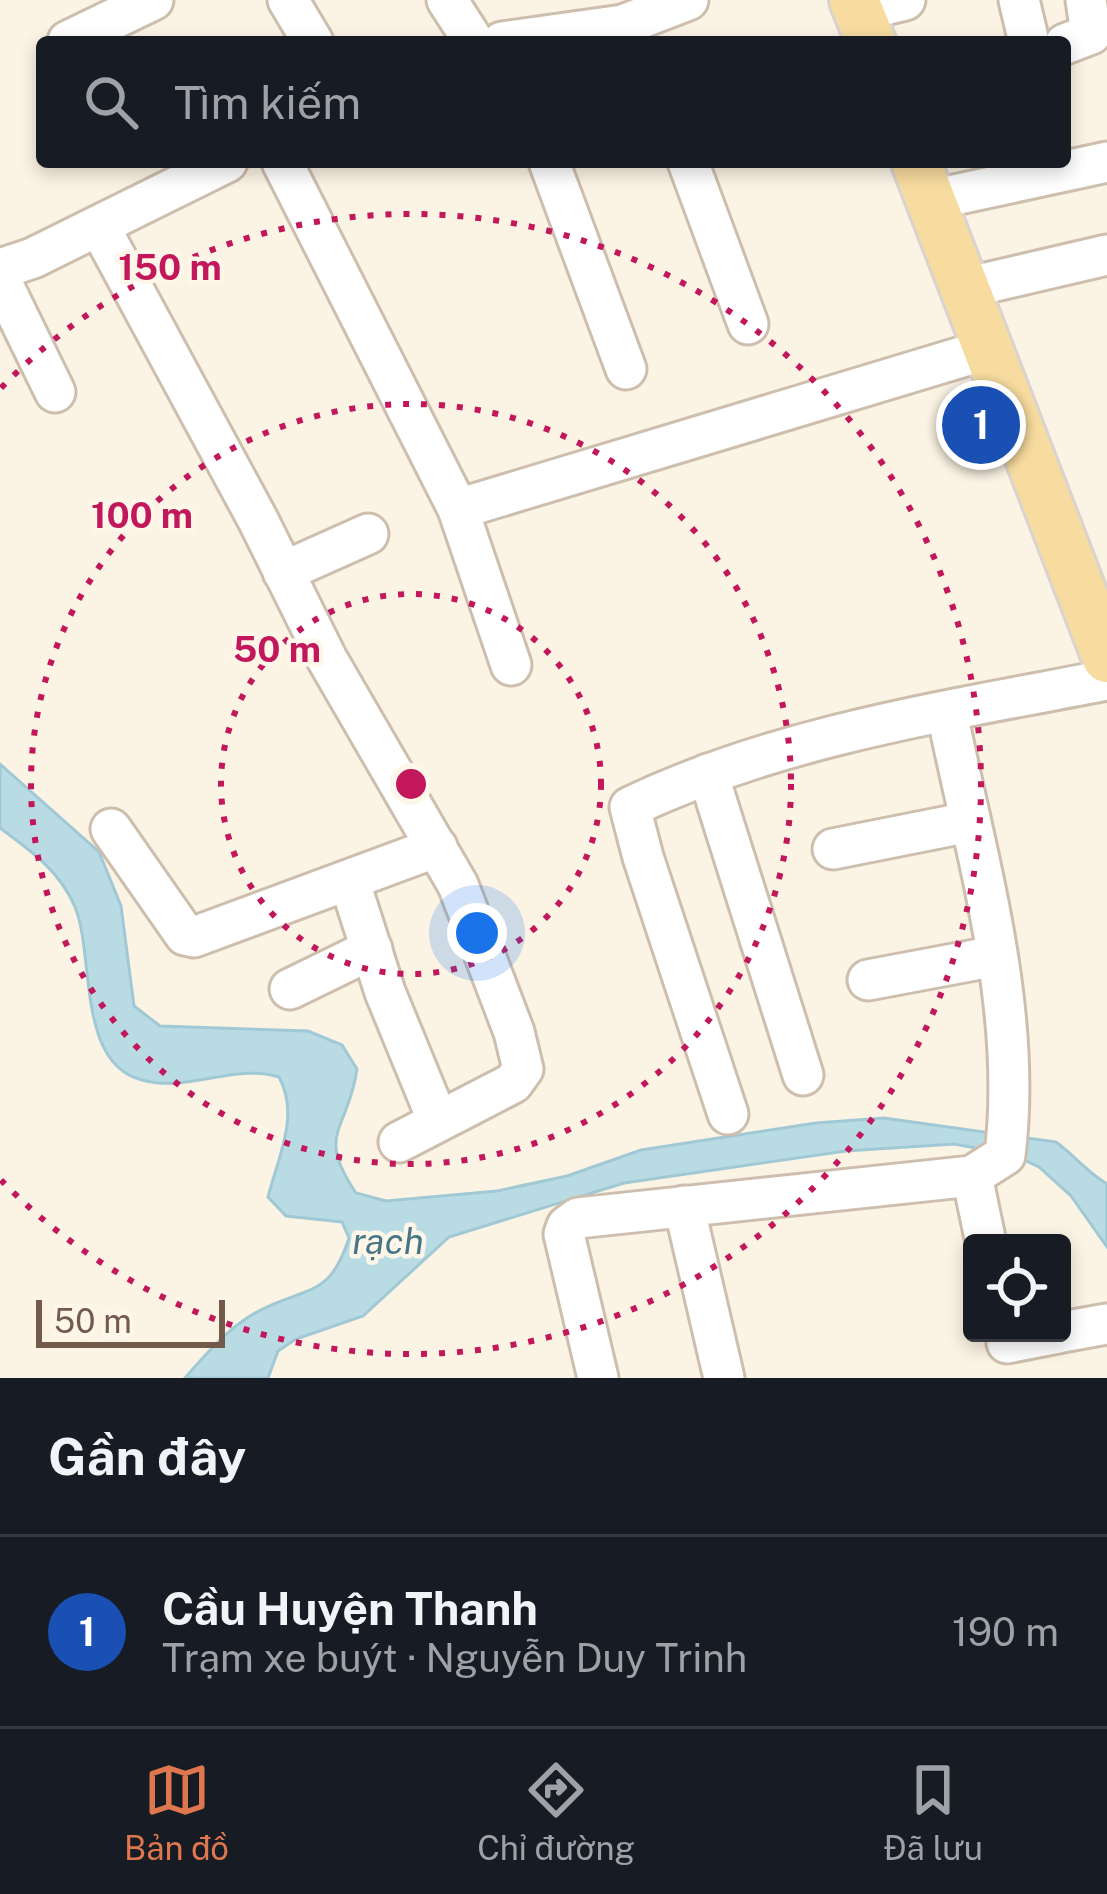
<!DOCTYPE html>
<html lang="vi">
<head>
<meta charset="utf-8">
<style>
  :root { --surface:#171b24; --page:#20242c; --text:#f1f3f6; --muted:#9ea1a6; --line:#363941; --accent:#df774e }
  body { margin:0; font-family:"Public Sans",sans-serif; background:var(--page); color:var(--text) }
  .controls { position:absolute; right:36px; bottom:36px; display:grid; overflow:hidden; border-radius:12px; box-shadow:0 6px 18px #0003 }
  .controls button { width:108px; height:108px; display:grid; place-items:center; padding:0; border:0; border-bottom:3px solid var(--line); background:var(--surface); color:var(--text); font:60px sans-serif }
  .scale { position:absolute; left:36px; bottom:30px; width:189px; box-sizing:border-box; padding-left:12px; border:6px solid #725b4b; border-top:0; font-size:33px; line-height:42px; white-space:nowrap; color:#725b4b; -webkit-text-stroke:9px #fef7e9; paint-order:stroke }
  .you { position:absolute; left:477px; top:933px; width:42px; height:42px; margin:-30px; border:9px solid #fff; border-radius:50%; background:#1a73e8; box-shadow:0 0 0 18px #1a73e833 }
  .badge { display:grid; place-items:center; width:78px; height:78px; border-radius:50%; background:var(--accent); color:#fff; font-size:39px; font-weight:700 }
  .pin { position:absolute; translate:-50% -50%; border:6px solid #fff; box-shadow:0 3px 12px #0006 }
  .list { margin:0; padding:0; list-style:none }
  h2 { display:flex; justify-content:space-between; align-items:center; height:156px; margin:0; padding:0 48px; font-size:51px }
  h2 small { font-size:39px; font-weight:400; color:var(--muted) }
  .list li { display:grid; grid-template-columns:78px 1fr auto; gap:36px; align-items:center; box-sizing:border-box; height:192px; padding:0 48px; border-top:3px solid var(--line) }
  .list b { display:block; font-size:45px; white-space:nowrap }
  .list p { margin:0; font-size:39px; white-space:nowrap; color:var(--muted) }
  .list em { font-size:39px; font-style:normal; color:var(--muted) }
  .icon { flex:none; width:66px; height:66px; fill:none; stroke:currentColor; stroke-width:2; stroke-linecap:round; stroke-linejoin:round }
  .map { position:relative; flex:none; width:1107px; height:1378px; overflow:hidden }
  .search { position:absolute; background:var(--surface); box-shadow:0 6px 18px #0003; left:36px; right:36px; top:36px; height:132px; display:flex; align-items:center; gap:30px; box-sizing:border-box; padding:0 42px; border-radius:12px; color:var(--muted); font-size:45px }
  .sheet { height:348px; background:var(--surface) }
  nav { display:flex; justify-content:space-around; align-items:center; box-sizing:border-box; height:168px; border-top:3px solid var(--line); background:var(--surface); font-size:33px; color:var(--muted) }
  nav a { display:grid; justify-items:center; gap:6px }
  nav .on { color:var(--accent) }
  .map>svg:first-child { display:block }
</style>
</head>
<body>
<div class="map">
<svg width="1107" height="1378" viewBox="0 0 1107 1378">
  <rect width="100%" height="100%" fill="#fbf3e4"/>
  <path fill="#b9dbe3" stroke="#a0c9d5" stroke-width="3" d="M0,764L99,852L121,906L134,1006L160,1026L308,1031L342,1045L357,1069C348,1132 315,1132 356,1193L386,1201L497,1191L567,1176L641,1150L816,1123L884,1118L1056,1142C1075,1156 1087,1172 1107,1184V1247L1071,1196L1039,1167L1013,1155L954,1144L846,1151L624,1183L449,1237L363,1316L296,1339L278,1351L268,1378H185C206,1354 229,1327 257,1312C307,1285 329,1300 349,1238L342,1222L286,1216L268,1197C278,1157 300,1116 279,1077C233,1063 188,1093 142,1080C76,1063 95,955 75,907C60,871 30,850 0,828Z"/>
  <g fill="none" stroke-linecap="round" stroke-linejoin="round">
    <defs>
      <g id="minor">
        <polyline points="288,0 313,42"/>
        <polyline points="447,0 474,42"/>
        <polyline points="1019,0 1029,42"/>
        <polyline points="859,11 905,0"/>
        <polyline points="68,41 153,0"/>
        <polyline points="502,42 623,25 688,0"/>
        <polyline points="1065,44 1091,34 1086,0"/>
        <polyline points="282,162 458,509 511,665"/>
        <polyline points="549,162 626,369"/>
        <polyline points="688,162 748,324"/>
        <polyline points="931,200 1107,162"/>
        <polyline points="99,226 258,520 327,659 458,885 514,1032 523,1069 513,1083 399,1142"/>
        <polyline points="0,269 33,258 227,162"/>
        <polyline points="0,279 55,392"/>
        <polyline points="965,288 1107,255"/>
        <polyline points="458,509 988,349"/>
        <polyline points="283,572 368,534"/>
        <path d="M947,713C976,856 1023,1009 1005,1155L972,1176L986,1243"/>
        <polyline points="708,774 803,1075"/>
        <polyline points="111,829 185,935 194,937 437,847"/>
        <polyline points="833,849 969,822"/>
        <polyline points="349,880 385,992 438,1121"/>
        <polyline points="868,980 996,956"/>
        <polyline points="290,989 372,949"/>
        <path d="M728,1114L643,857L630,807C779,736 946,711 1107,680"/>
        <polyline points="684,1206 724,1378"/>
        <polyline points="1062,1332 1107,1324"/>
        <polyline points="1007,1343 1058,1333"/>
        <polyline points="598,1378 564,1234 567,1226 578,1218 972,1176"/>
      </g>
      <g id="major">
        <polyline points="854,0 871,42"/>
        <polyline points="916,162 1107,658"/>
      </g>
    </defs>
    <use href="#minor" stroke="#cebeae" stroke-width="45"/>
    <use href="#major" stroke="#dad4d0" stroke-width="54"/>
    <use href="#minor" stroke="#fff" stroke-width="39"/>
    <use href="#major" stroke="#f7db9f" stroke-width="48"/>
  </g>
  <g fill="none" stroke="#c2185b" stroke-width="6" stroke-dasharray="6 12">
    <circle cx="411" cy="784" r="190"/>
    <circle cx="411" cy="784" r="380"/>
    <path d="M1 388A570 570 0 1 1 1 1180"/>
  </g>
  <g text-anchor="middle" stroke-width="9" stroke-linejoin="round" paint-order="stroke">
    <g font-size="36" font-style="italic" fill="#467685" stroke="#fef7e9">
      <text x="388" y="1254">rạch</text>
    </g>
  </g>
  <circle cx="411" cy="784" r="18" fill="#c2185b" stroke="#fef7e9" stroke-width="6"/>
  <g font-size="36" text-anchor="middle" font-weight="bold" fill="#c2185b" stroke="#fef7e9" stroke-width="9" stroke-linejoin="round" paint-order="stroke">
    <text x="170" y="280">150 m</text>
    <text x="142" y="528">100 m</text>
    <text x="277" y="662">50 m</text>
  </g>
</svg>
<div class="controls">
<button><svg class="icon" aria-label="locate" viewBox="0 0 24 24"><circle cx="12" cy="12" r="6"/><path d="M12 2v4M12 18v4M2 12h4M18 12h4"/></svg></button>
</div>
<div class="scale">50 m</div>
<div class="you"></div>
<div class="pin badge" style="left:981px;top:425px;background:#1a4fb4">1</div>
<div class="search"><svg class="icon" aria-label="search" viewBox="0 0 24 24"><circle cx="10" cy="10" r="6"/><path d="M15 15l6 6"/></svg>Tìm kiếm</div>
</div>
<section class="sheet">
<h2>Gần đây<small></small></h2>
<ul class="list">
<li><span class="badge" style="background:#1a4fb4">1</span><div><b>Cầu Huyện Thanh</b><p>Trạm xe buýt · Nguyễn Duy Trinh</p></div><em>190 m</em></li>
</ul>
</section>
<nav>
<a class="on"><svg class="icon" aria-label="map" viewBox="0 0 24 24"><path d="M3 6l6-2 6 2 6-2v14l-6 2-6-2-6 2zM9 4v14M15 6v14"/></svg>Bản đồ</a>
<a><svg class="icon" aria-label="directions" viewBox="0 0 24 24"><path d="M12 3l9 9-9 9-9-9zM9 14v-3h6M13 9l2 2-2 2"/></svg>Chỉ đường</a>
<a><svg class="icon" aria-label="saved" viewBox="0 0 24 24"><path d="M7 4h10v16l-5-4-5 4z"/></svg>Đã lưu</a>
</nav>
</body>
</html>
